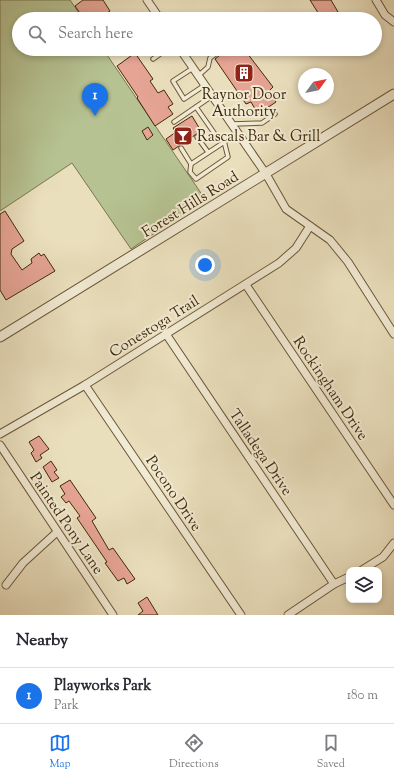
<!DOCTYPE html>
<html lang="en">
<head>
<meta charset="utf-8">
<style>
  :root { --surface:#fff; --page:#f7f7f7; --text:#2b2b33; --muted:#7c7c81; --line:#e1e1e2; --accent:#1a73e8 }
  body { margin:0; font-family:"Sorts Mill Goudy",serif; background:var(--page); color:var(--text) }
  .controls { position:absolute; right:12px; bottom:12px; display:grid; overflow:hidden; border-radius:8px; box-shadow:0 2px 6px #0003 }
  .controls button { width:36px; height:36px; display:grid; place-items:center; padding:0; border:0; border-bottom:1px solid var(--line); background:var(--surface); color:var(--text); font:20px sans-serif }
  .compass { position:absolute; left:298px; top:68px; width:36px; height:36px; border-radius:50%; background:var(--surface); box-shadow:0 2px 6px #0003; rotate:57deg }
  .you { position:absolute; left:205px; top:265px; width:14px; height:14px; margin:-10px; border:3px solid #fff; border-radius:50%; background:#1a73e8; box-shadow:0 0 0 6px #1a73e833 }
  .badge { display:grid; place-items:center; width:26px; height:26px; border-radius:50%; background:var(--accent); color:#fff; font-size:13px; font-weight:700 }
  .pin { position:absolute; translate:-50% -33px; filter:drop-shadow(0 1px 2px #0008) }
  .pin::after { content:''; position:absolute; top:21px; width:14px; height:12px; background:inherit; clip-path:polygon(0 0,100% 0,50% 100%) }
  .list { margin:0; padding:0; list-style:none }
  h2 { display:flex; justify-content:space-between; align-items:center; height:52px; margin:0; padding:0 16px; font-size:17px }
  h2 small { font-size:13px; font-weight:400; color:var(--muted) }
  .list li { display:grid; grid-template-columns:26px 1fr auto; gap:12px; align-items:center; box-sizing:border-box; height:56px; padding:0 16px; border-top:1px solid var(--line) }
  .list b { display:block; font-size:15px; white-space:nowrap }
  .list p { margin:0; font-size:13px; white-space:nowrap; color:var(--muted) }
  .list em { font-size:13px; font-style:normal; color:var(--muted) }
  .icon { flex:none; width:22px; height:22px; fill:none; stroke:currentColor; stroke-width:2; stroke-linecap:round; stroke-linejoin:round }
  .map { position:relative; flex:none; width:394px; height:615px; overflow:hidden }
  .search { position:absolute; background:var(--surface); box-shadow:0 2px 6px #0003; left:12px; right:12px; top:12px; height:44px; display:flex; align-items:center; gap:10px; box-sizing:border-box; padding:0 14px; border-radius:22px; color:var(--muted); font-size:15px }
  .sheet { height:108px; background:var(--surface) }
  nav { display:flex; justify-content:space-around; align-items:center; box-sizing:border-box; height:56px; border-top:1px solid var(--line); background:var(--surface); font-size:11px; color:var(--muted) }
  nav a { display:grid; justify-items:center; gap:2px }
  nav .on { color:var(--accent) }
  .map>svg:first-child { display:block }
</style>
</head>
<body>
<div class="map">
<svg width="394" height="615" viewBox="0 0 394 615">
  <rect width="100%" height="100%" fill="#eadfbd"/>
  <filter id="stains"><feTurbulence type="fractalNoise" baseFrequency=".005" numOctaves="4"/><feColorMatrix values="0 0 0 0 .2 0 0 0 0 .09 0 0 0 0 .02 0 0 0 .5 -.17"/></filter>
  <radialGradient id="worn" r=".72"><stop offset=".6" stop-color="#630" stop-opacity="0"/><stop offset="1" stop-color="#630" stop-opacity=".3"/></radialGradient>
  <polygon fill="#b6c292" stroke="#7b764d" points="0,0 70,0 83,19 19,19 19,49 103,49 205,199 131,249 72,163 0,211"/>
  <g fill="#e6a494" stroke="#402a08">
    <polygon points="83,0 103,0 110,11 98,19 84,19 75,6"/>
    <polygon points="310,0 331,0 338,12 326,19 322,19"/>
    <polygon points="228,49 244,49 273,87 269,91 276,102 258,114 251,102 246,104 215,59"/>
    <polygon points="135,53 153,79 150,81 158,93 164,90 173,104 168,107 173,114 155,126 137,98 138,97 117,66"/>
    <polygon points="192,116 201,131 173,150 166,139 176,132 173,128"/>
    <polygon points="148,127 153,135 147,140 142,131"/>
    <polygon points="5,211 24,241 12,249 11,254 22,270 32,263 31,259 39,253 41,256 44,254 55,271 6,300 0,290 0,214"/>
    <polygon points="39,436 49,449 40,455 42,458 36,462 31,453 34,450 29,442"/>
    <polygon points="51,461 57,470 54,472 59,478 52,482 43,467"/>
    <polygon points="70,480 96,518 92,521 109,550 113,548 135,579 127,584 124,578 118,581 105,563 107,562 77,518 80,516 69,501 66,503 61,497 65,494 60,486"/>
    <polygon points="147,597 158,615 138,615 143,611 138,603"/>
  </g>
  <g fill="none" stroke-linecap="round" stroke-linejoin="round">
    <defs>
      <g id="service">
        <polyline points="153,59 167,49"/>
        <polyline points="193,68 173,81 184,99 205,85"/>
        <polyline points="198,76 208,67 210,58 222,49"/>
        <polyline points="196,107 219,140 223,141"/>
        <polyline points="174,122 212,96"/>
        <polyline points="233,124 262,123 275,114"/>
        <polyline points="197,137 208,152"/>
        <polyline points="224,141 228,157 196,179 190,172 191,164 238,133"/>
        <polyline points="181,148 191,164"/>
      </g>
      <g id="minor">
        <polyline points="147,0 160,19"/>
        <polyline points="376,0 385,15 394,22"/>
        <polyline points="180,49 266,174 286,209 330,240 348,262 394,334"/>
        <polyline points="246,285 394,505"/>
        <polyline points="166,334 334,584"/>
        <polyline points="85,385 241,615"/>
        <polyline points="0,434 85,385 279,263 296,248 310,226"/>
        <polyline points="0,445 113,615"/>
        <polyline points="362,570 383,557 394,543"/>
        <polyline points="6,585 23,563 57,532"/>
        <polyline points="288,615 334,584 349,577"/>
      </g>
      <polyline id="tertiary" points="0,337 394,94"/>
    </defs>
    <use href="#service" stroke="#6a5735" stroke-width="5.5"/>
    <use href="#minor" stroke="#6a5735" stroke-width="9"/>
    <use href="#tertiary" stroke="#6a5735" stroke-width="11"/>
    <use href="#service" stroke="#f1ead4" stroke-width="3.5"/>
    <use href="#minor" stroke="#f1ead4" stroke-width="7"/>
    <use href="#tertiary" stroke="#f1ead4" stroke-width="9"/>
  </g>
  <defs>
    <symbol id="building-square" viewBox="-11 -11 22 22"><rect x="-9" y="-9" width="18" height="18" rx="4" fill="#8f2418" stroke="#f1ead4"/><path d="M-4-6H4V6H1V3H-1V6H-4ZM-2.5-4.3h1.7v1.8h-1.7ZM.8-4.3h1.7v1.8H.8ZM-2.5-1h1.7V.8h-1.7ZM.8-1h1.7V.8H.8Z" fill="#fff"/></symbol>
    <symbol id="bar-square" viewBox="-11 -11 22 22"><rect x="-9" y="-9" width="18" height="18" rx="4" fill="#8f2418" stroke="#f1ead4"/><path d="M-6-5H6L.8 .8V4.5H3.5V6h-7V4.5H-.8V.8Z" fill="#fff"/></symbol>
  </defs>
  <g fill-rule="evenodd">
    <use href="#building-square" x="233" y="62" width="22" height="22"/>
    <use href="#bar-square" x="172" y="125" width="22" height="22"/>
  </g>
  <g text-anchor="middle" stroke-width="4" stroke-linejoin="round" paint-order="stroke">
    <g font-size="15" fill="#402a08" stroke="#f1ead4">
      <text x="244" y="99">Raynor Door<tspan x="244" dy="17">Authority</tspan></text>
      <text x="197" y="141" text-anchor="start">Rascals Bar &amp; Grill</text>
    </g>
    <g font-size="15" fill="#402a08" stroke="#f1ead4">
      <text transform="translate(190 204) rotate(-32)" y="5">Forest Hills Road</text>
      <text transform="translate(154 326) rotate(-32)" y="5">Conestoga Trail</text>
      <text transform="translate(331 388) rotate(56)" y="5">Rockingham Drive</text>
      <text transform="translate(261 452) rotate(56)" y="5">Talladega Drive</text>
      <text transform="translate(174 493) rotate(56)" y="5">Pocono Drive</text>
      <text transform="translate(67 523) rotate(56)" y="5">Painted Pony Lane</text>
    </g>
  </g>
  <rect width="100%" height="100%" filter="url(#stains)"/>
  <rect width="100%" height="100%" fill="url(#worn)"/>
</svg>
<div class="controls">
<button><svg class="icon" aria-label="layers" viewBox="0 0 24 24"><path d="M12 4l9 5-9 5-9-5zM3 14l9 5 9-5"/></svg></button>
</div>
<svg class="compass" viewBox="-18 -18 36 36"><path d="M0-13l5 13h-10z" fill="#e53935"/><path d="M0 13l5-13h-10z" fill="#7c7c81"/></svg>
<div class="you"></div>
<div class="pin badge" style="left:95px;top:116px">1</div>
<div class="search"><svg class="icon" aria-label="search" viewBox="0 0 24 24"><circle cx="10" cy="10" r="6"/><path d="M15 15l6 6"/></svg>Search here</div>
</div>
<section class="sheet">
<h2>Nearby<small></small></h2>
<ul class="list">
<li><span class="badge">1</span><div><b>Playworks Park</b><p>Park</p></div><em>180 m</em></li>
</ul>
</section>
<nav>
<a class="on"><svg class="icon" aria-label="map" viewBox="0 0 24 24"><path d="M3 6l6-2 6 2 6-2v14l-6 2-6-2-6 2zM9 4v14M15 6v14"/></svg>Map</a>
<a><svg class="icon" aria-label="directions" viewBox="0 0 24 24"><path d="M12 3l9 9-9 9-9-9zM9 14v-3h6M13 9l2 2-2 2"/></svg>Directions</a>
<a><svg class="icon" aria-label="saved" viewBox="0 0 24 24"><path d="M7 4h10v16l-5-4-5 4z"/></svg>Saved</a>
</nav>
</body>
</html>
